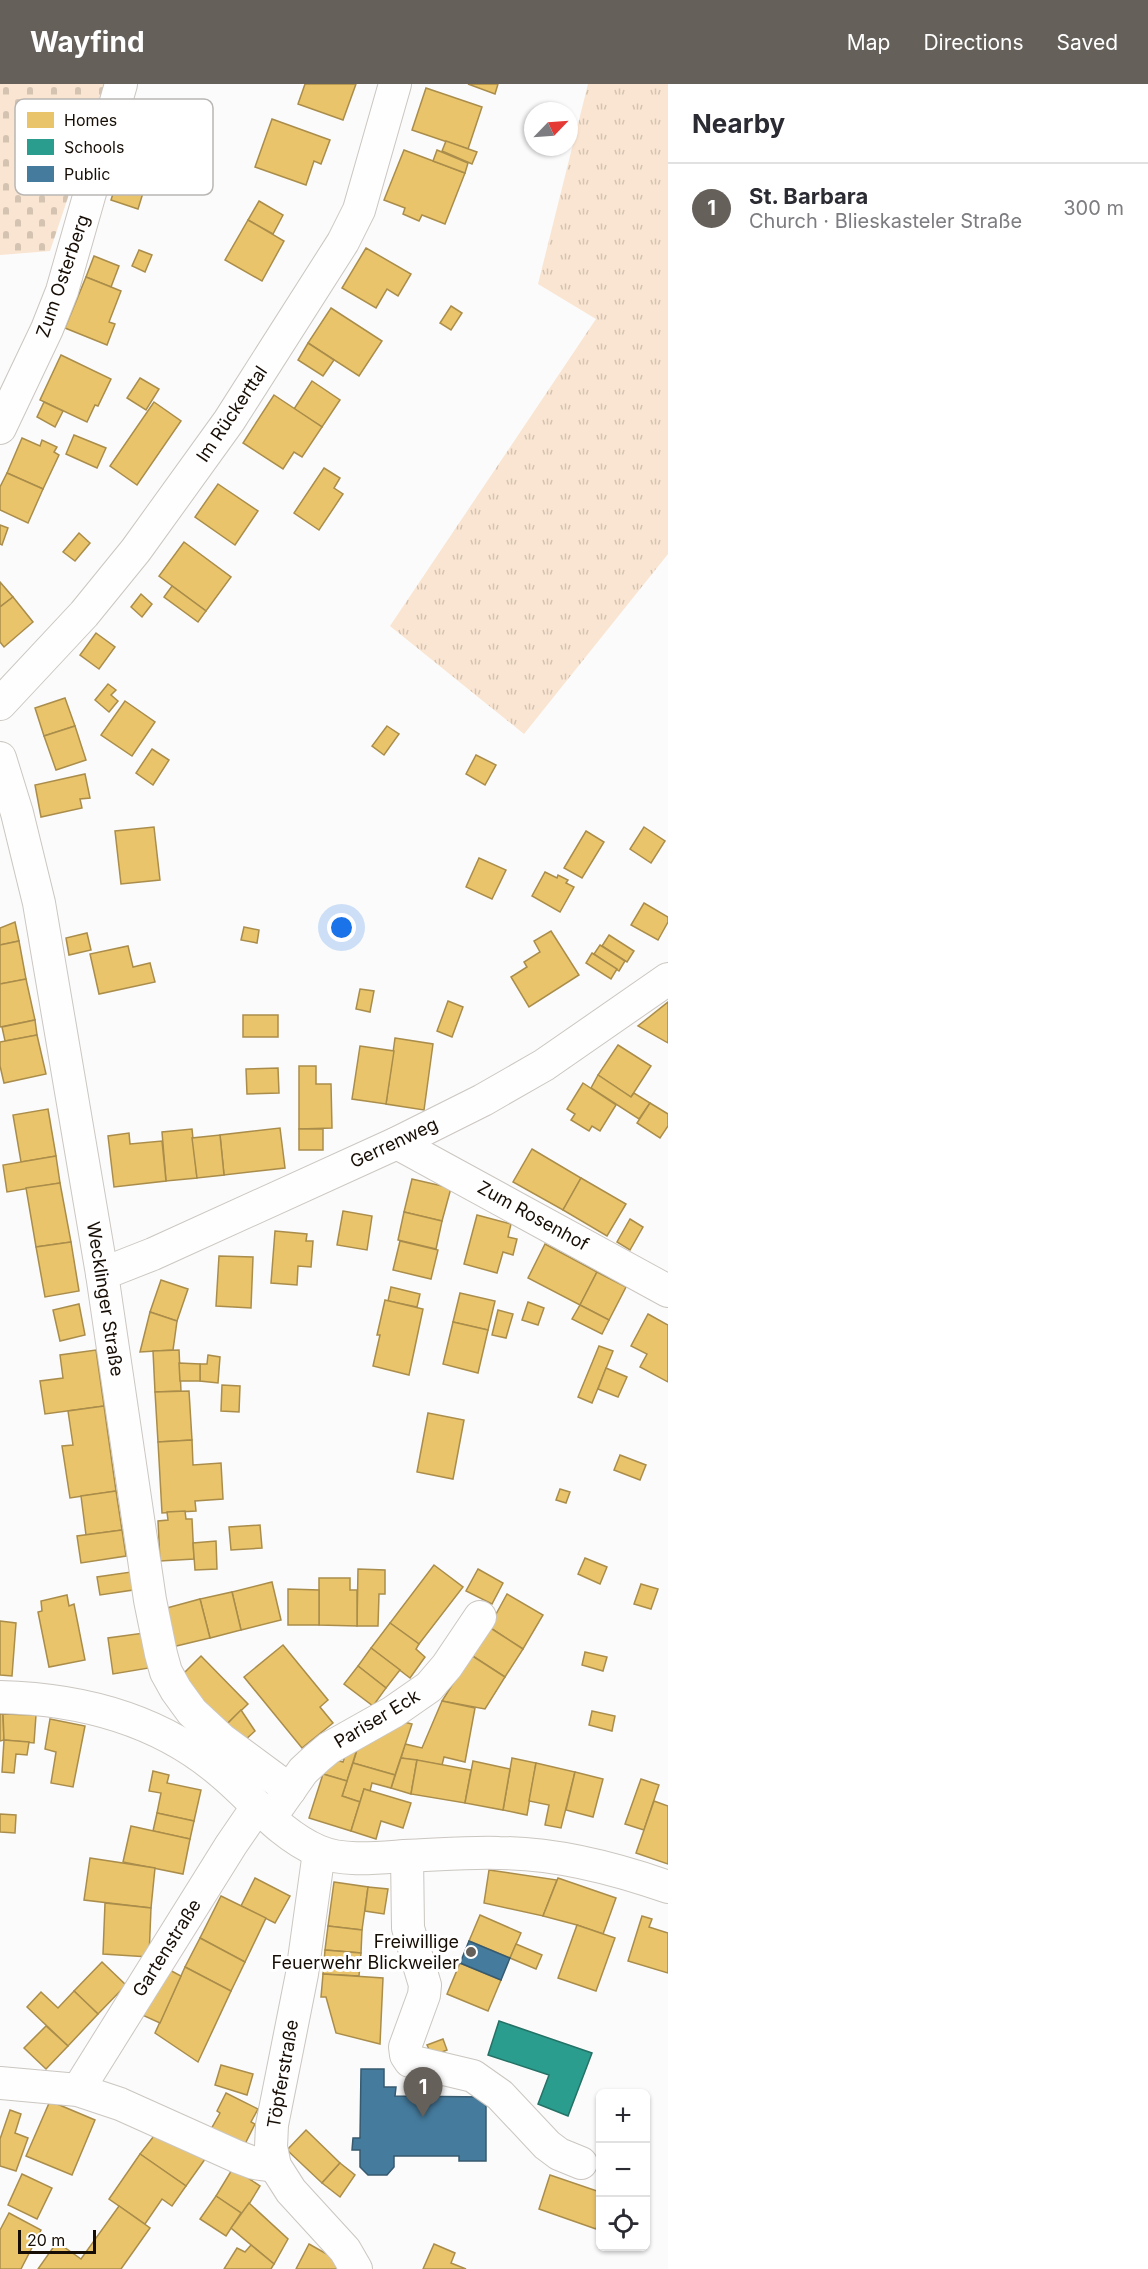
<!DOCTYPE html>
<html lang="en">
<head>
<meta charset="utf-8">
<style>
  :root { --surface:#fff; --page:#f2f2f3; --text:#2b2b33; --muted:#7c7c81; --line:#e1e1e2; --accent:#66605a }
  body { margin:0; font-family:Inter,sans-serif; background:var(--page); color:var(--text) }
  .controls { position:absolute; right:18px; bottom:18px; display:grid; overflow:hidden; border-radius:9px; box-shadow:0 2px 4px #0004 }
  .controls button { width:54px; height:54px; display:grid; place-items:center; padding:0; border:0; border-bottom:2px solid var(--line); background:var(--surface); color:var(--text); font:30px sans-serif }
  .compass { position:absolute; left:524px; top:18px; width:54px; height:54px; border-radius:50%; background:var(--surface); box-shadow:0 2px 4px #0004; rotate:65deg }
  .scale { position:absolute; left:18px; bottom:15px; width:78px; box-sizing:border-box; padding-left:6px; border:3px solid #160d04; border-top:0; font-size:16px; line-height:21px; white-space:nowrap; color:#160d04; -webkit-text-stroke:4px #fff; paint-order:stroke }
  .you { position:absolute; left:342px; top:844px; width:21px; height:21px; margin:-15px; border:4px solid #fff; border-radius:50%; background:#1a73e8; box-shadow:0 0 0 9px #1a73e833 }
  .badge { display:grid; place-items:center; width:39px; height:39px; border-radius:50%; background:var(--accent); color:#fff; font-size:20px; font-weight:700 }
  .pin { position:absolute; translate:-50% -50px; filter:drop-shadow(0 2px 3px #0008) }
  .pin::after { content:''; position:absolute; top:32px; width:21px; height:18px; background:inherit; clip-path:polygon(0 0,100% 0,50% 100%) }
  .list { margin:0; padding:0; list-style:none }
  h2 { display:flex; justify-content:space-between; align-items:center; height:78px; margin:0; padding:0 24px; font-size:26px }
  h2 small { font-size:20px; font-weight:400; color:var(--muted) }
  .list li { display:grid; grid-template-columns:39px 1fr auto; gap:18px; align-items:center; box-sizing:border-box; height:90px; padding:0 24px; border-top:2px solid var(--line) }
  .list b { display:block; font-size:22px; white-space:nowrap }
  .list p { margin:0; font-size:20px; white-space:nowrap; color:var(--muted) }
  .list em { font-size:20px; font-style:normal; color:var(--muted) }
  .icon { flex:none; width:33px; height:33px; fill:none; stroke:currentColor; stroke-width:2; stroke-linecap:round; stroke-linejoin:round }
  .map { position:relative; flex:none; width:668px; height:2185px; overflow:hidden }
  header { display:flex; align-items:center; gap:36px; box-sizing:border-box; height:84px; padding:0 30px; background:var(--accent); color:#fff }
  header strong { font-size:28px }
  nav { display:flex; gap:33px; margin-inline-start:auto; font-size:21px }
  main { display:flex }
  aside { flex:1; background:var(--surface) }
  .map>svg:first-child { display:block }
</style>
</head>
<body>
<header>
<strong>Wayfind</strong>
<nav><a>Map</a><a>Directions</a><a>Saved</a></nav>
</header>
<main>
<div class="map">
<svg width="668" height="2185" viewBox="0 0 668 2185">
  <defs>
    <pattern id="grass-tufts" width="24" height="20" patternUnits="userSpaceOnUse" patternTransform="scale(1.5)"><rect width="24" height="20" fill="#f9e5d1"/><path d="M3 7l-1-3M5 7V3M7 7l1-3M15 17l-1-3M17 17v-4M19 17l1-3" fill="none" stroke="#d5c3b2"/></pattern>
    <pattern id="cemetery-stones" width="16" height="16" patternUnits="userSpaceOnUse" patternTransform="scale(1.5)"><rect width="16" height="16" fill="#f9e5d1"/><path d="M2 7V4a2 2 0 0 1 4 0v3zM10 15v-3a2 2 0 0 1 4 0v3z" fill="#d5c3b2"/></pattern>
  </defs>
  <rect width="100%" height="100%" fill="#fbfbfb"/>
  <polygon fill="url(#grass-tufts)" points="588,0 668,0 668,470 524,650 390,542 596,235 538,200"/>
  <polygon fill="url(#cemetery-stones)" points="0,0 106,0 50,167 0,171"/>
  <g fill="#e9c46a" stroke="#aa8d4b" stroke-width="1.5">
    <polygon points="305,0 356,0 343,36 298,20"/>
    <polygon points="468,0 498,0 495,10"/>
    <polygon points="426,4 482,23 468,65 412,46"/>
    <polygon points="272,35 330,56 321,80 314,77 306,101 255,83"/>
    <polygon points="446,57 477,68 472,80 442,67"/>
    <polygon points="404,66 465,89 445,140 422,131 419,137 403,130 405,124 384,116"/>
    <polygon points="437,66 468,79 465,89 433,77"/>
    <polygon points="120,87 147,96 138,125 111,116"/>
    <polygon points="259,117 283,131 273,150 248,136"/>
    <polygon points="248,136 284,157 262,197 225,176"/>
    <polygon points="366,164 411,190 398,212 387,205 376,224 342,204"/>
    <polygon points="139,166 152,171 145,188 132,182"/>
    <polygon points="94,172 119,182 111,203 86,193"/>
    <polygon points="86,193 121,207 109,238 115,240 107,261 65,244"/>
    <polygon points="451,222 462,229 451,246 440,239"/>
    <polygon points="331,224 382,257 359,292 308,259"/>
    <polygon points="308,259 334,276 323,292 298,276"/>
    <polygon points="61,271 111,295 98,322 95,321 87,338 40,316"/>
    <polygon points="140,294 159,305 146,326 127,314"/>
    <polygon points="312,297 340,316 322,343 294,325"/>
    <polygon points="274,311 322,343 302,373 294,368 283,385 243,359"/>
    <polygon points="44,318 63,327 55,343 37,333"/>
    <polygon points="154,318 181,337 137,401 110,382"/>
    <polygon points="74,351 106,364 97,384 66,370"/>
    <polygon points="22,354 40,362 42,356 57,363 54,368 59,371 43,405 7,389"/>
    <polygon points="324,384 340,394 334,404 343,410 319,446 294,429"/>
    <polygon points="7,389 43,405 28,439 0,426 0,403"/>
    <polygon points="218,400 258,427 235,461 195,433"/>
    <polygon points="0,441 8,444 2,461 0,460"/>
    <polygon points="79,449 90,459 75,477 63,468"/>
    <polygon points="184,458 231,493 206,527 159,492"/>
    <polygon points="0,498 13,513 0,523"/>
    <polygon points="172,502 206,527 198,538 164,513"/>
    <polygon points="141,510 152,520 142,533 131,523"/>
    <polygon points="13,513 33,538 4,563 0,558 0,523"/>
    <polygon points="96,549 115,563 99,585 80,571"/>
    <polygon points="108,600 116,606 111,611 118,617 109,628 95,616"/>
    <polygon points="65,614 75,642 44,652 35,624"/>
    <polygon points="125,617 155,638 132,672 101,651"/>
    <polygon points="75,642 86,676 56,686 44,652"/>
    <polygon points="387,642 399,650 384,671 372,662"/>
    <polygon points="152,665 169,676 153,701 136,689"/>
    <polygon points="476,671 496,681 485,701 466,690"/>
    <polygon points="85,690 90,714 80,715 82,724 41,733 35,701"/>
    <polygon points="154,743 160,796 121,800 115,747"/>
    <polygon points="644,743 665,757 651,779 630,765"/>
    <polygon points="586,747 604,758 582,794 564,784"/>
    <polygon points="479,774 506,786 492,815 466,803"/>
    <polygon points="545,788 557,794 558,791 568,796 566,799 574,803 560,828 532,812"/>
    <polygon points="644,819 668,833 668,838 658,856 631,841"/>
    <polygon points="15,838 19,857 0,861 0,844"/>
    <polygon points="244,843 259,846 257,859 241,856"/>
    <polygon points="551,847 579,891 529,923 511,893 527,883 524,878 540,868 534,857"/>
    <polygon points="87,849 91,866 69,871 66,854"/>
    <polygon points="609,851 634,867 627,878 602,862"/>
    <polygon points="19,857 26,895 0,900 0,861"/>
    <polygon points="600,861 625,877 619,887 594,870"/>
    <polygon points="128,862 133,883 150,879 155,898 99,910 90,870"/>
    <polygon points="592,869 617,885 611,895 586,879"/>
    <polygon points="26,895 35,936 0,943 0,900"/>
    <polygon points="360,905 374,907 370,928 356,925"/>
    <polygon points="448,917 463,923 452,953 437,947"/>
    <polygon points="668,918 668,959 638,942"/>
    <rect x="243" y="931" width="35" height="22"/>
    <polygon points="35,936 37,951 5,957 2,943"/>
    <polygon points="37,951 46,990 4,999 0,982 0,958"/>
    <polygon points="395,954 433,960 424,1026 386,1020"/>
    <polygon points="618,961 651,982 631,1013 598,991"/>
    <polygon points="360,962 394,967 386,1020 352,1015"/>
    <polygon points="299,982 316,982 316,1000 331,1000 332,1044 299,1045"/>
    <polygon points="278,984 279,1009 247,1010 246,985"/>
    <polygon points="598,991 631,1013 634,1009 650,1019 639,1035 591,1004"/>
    <polygon points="583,999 616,1021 600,1047 592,1042 589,1047 571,1036 575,1030 567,1025"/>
    <polygon points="650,1019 668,1030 668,1042 660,1054 637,1039"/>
    <polygon points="48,1025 56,1072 21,1078 13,1031"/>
    <polygon points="280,1044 285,1084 224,1091 220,1051"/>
    <polygon points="192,1045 197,1094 166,1097 162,1048"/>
    <rect x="299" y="1045" width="24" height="21"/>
    <polygon points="129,1049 130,1060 162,1057 166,1097 114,1103 108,1052"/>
    <polygon points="220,1051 224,1091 197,1094 192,1054"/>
    <polygon points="532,1065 581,1094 563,1126 513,1098"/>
    <polygon points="56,1072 60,1099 7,1108 3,1081"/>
    <polygon points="581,1094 626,1120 607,1152 563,1126"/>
    <polygon points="412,1095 451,1104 442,1137 404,1128"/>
    <polygon points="60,1099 71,1158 36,1163 26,1104"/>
    <polygon points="343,1127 372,1132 367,1166 337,1161"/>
    <polygon points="404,1128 442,1137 436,1165 398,1156"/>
    <polygon points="477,1131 511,1140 508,1153 517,1155 513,1171 503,1168 497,1189 464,1180"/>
    <polygon points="630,1135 643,1143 630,1166 617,1158"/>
    <polygon points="275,1147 307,1150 306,1157 313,1157 311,1183 298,1182 297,1201 271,1199"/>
    <polygon points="400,1157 438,1166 431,1195 393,1186"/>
    <polygon points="71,1158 79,1207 45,1213 36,1163"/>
    <polygon points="545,1160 597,1188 580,1221 528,1194"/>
    <polygon points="219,1172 253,1173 251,1224 216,1222"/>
    <polygon points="597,1188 626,1203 609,1236 580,1221"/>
    <polygon points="161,1196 188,1205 177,1237 150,1228"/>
    <polygon points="391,1203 420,1210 417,1223 388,1217"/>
    <polygon points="460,1209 495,1217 488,1246 453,1238"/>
    <polygon points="385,1216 423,1225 409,1291 373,1282 380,1251 377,1251"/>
    <polygon points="528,1218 544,1224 538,1241 522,1236"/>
    <polygon points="79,1220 85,1251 60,1257 53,1226"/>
    <polygon points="580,1221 609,1236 602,1250 572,1235"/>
    <polygon points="498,1226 513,1230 506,1254 492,1251"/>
    <polygon points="150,1228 177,1237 173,1266 140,1268"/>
    <polygon points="648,1230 668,1241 668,1298 640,1283 647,1270 631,1262"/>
    <polygon points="453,1238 488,1246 478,1289 443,1280"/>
    <polygon points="599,1262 613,1267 592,1319 578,1313"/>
    <polygon points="96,1266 104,1322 45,1330 40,1297 63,1294 60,1271"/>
    <polygon points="179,1266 181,1307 155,1308 153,1267"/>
    <polygon points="208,1271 220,1273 218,1299 200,1297 200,1280 207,1280"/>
    <polygon points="179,1279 200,1280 200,1297 180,1297"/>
    <polygon points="606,1284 627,1293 618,1313 598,1305"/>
    <polygon points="222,1301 240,1302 239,1328 221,1327"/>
    <polygon points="189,1307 192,1356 158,1358 155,1308"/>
    <polygon points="104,1322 116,1407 70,1414 62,1362 73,1361 68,1327"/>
    <polygon points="428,1329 464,1336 453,1395 417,1388"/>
    <polygon points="192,1356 193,1381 221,1379 223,1415 195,1417 196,1427 162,1429 158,1358"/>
    <polygon points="620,1371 646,1381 640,1396 614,1386"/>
    <polygon points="560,1405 570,1408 566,1419 556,1416"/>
    <polygon points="116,1407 122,1446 86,1451 81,1412"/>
    <polygon points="185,1427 186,1435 192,1435 194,1475 160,1477 158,1437 168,1436 167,1428"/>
    <polygon points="260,1441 262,1464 231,1466 229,1443"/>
    <polygon points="122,1446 126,1472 81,1479 77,1452"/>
    <polygon points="216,1457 217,1485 195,1486 193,1459"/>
    <polygon points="585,1474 607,1483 600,1500 578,1490"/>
    <polygon points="434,1481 463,1503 419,1560 390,1539"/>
    <polygon points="358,1485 385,1486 385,1510 379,1510 378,1542 357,1542"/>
    <polygon points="478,1485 503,1499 492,1520 466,1507"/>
    <polygon points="131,1488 133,1506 100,1511 97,1493"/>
    <polygon points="319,1494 350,1494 350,1506 357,1506 357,1542 319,1541"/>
    <polygon points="272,1498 281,1536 241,1546 232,1508"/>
    <polygon points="641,1500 658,1505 651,1525 634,1520"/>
    <polygon points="288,1505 319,1506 319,1541 288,1541"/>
    <polygon points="232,1508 241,1546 210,1554 200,1515"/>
    <polygon points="507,1510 543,1531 523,1565 489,1543"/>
    <polygon points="67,1511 69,1522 74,1520 85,1576 49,1583 38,1528 42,1527 41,1517"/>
    <polygon points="200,1515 210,1554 172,1563 163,1525"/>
    <polygon points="0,1537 16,1539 12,1592 0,1591"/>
    <polygon points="390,1539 419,1560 416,1565 425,1573 410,1594 371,1564"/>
    <polygon points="489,1543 523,1565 505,1593 471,1571"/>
    <polygon points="144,1549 149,1584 113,1590 108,1554"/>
    <polygon points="283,1561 328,1616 320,1623 333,1639 302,1664 244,1593"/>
    <polygon points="371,1564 400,1586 386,1604 358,1582"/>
    <polygon points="585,1568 607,1573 603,1587 582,1581"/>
    <polygon points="471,1571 505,1593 485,1625 442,1617"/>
    <polygon points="201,1572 248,1620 225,1642 179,1594"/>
    <polygon points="358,1582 386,1604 373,1622 344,1600"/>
    <polygon points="442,1617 475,1624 465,1678 444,1673 442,1681 401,1674 405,1660 422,1664"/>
    <polygon points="241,1626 255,1647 244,1657 225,1642"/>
    <polygon points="592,1627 615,1632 612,1647 589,1641"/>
    <polygon points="0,1630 3,1630 4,1656 0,1657"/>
    <polygon points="3,1630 36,1631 34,1659 4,1656"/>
    <polygon points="50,1635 85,1642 73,1703 51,1699 56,1668 45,1665"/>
    <polygon points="396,1636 412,1640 395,1691 353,1679 360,1656"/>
    <polygon points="4,1656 29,1658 27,1671 16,1670 14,1689 2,1688"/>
    <polygon points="349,1660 358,1662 347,1697 323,1690 330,1674 343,1678"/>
    <polygon points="401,1674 417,1676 411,1710 391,1704"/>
    <polygon points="512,1674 536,1679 527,1731 503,1726"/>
    <polygon points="417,1676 471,1686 465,1719 411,1710"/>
    <polygon points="473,1677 510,1685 503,1726 465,1719"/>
    <polygon points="353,1679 395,1691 391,1704 372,1699 370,1707 364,1705 360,1718 342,1712"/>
    <polygon points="536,1679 575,1688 561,1744 545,1741 549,1721 529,1717"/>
    <polygon points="153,1687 169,1691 167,1699 201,1706 194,1737 157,1729 161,1709 149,1707"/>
    <polygon points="575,1688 603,1695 593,1733 566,1726"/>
    <polygon points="323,1690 347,1697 342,1712 360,1718 351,1747 309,1734"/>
    <polygon points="641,1695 659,1701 644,1746 625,1740"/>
    <polygon points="364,1705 411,1719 403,1744 381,1737 376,1755 351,1747"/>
    <polygon points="654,1717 668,1722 668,1780 636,1769"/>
    <polygon points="157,1729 194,1737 190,1755 153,1747"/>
    <polygon points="0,1730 16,1731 15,1749 0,1748"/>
    <polygon points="131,1742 190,1755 183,1790 123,1778"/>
    <polygon points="90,1774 155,1784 151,1824 84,1816"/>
    <polygon points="489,1786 557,1796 543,1832 484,1819"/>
    <polygon points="255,1794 290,1812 275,1839 241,1822"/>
    <polygon points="558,1794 616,1814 603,1850 577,1841 543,1832"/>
    <polygon points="334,1798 368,1803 362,1846 328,1842"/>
    <polygon points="368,1803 388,1805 384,1830 365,1827"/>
    <polygon points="221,1812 266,1834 245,1878 200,1854"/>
    <polygon points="105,1819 151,1824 149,1873 103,1870"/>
    <polygon points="480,1831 521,1849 510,1874 469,1857"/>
    <polygon points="642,1832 652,1835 649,1843 668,1849 668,1889 628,1877"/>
    <polygon points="577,1841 615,1854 596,1907 558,1894"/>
    <polygon points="328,1842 362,1846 361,1869 325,1866"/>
    <polygon points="200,1854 245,1878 231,1907 185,1883"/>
    <polygon points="516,1860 542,1871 536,1885 510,1874"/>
    <polygon points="325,1866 361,1869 359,1892 323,1890"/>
    <polygon points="102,1878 126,1901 98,1930 74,1907"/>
    <polygon points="460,1879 501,1896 488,1927 447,1910"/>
    <polygon points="185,1883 231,1907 198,1978 155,1949"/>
    <polygon points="166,1884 181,1892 160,1939 140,1930"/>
    <polygon points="323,1890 383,1894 380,1960 336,1949 326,1913 321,1913"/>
    <polygon points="74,1907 98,1930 68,1962 27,1923 41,1908 58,1924"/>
    <polygon points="46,1942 68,1962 46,1985 24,1964"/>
    <polygon points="443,1955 447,1966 432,1972 427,1961"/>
    <polygon points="221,1981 253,1990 247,2011 215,2001"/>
    <polygon points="226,2009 258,2025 251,2038 255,2040 243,2064 210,2047 220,2029 217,2027"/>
    <polygon points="50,2017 95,2036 72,2091 26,2072"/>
    <polygon points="10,2026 21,2030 15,2049 28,2054 16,2087 0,2082 0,2055"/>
    <polygon points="306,2046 340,2079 322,2099 287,2066"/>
    <polygon points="157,2048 208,2071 186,2102 140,2070"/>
    <polygon points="140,2070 186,2102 172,2122 162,2115 145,2140 109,2115"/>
    <polygon points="340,2079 355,2091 340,2113 322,2099"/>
    <polygon points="233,2084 260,2102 243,2130 216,2112"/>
    <polygon points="22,2090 52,2104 37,2135 8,2121"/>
    <polygon points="550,2091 600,2108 600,2133 596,2145 539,2125"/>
    <polygon points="216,2112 241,2129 226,2152 200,2135"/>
    <polygon points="249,2119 288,2155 274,2180 231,2144"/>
    <polygon points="119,2122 150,2144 121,2185 38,2185 57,2158 81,2175"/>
    <polygon points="9,2129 41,2146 21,2185 0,2185 0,2146"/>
    <polygon points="309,2160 341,2178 338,2185 296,2185"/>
    <polygon points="434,2160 455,2169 451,2179 466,2185 423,2185"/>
    <polygon points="251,2161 274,2180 271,2185 224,2185 237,2164 245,2168"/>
  </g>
  <polygon fill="#2a9d8f" stroke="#247265" stroke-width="1.5" points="499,1937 592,1969 568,2032 538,2020 549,1991 488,1971"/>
  <g fill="#457b9d" stroke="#375a6f" stroke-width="1.5">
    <polygon points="469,1857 510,1874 501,1896 460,1879"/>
    <polygon points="361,1985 384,1985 384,2003 396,2003 395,2012 486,2013 486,2077 459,2077 459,2072 394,2072 394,2083 387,2091 368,2091 360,2083 360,2066 352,2066 353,2054 360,2054"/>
  </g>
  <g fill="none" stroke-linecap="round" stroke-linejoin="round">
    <defs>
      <g id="minor">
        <polyline points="0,344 47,245 62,207 121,0"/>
        <polyline points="0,620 84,530 136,466 229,337 343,158 359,126 395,0"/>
        <polyline points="0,674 17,729 39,819 102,1190 150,1516 161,1570 166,1588 176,1606 192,1628 221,1655 290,1706"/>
        <polyline points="397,1059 668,1207"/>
        <polyline points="102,1190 153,1170 397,1059 483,1016 544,981 668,895"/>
        <path d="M0,1613C81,1615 160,1635 223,1690C254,1716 279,1750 318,1767C343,1778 377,1774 404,1772C435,1771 468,1768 499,1769C557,1769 614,1784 668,1803"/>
        <polyline points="277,1724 303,1687 317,1674 329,1664 393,1628 429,1603 447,1582 480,1533"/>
        <polyline points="319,1768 302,1890 272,2041 271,2063 275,2082 291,2107 345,2166 356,2185"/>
        <polyline points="407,1772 408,1844 425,1901 424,1911 405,1963 406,1971 410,1977 473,1992 500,2011 547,2061 559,2070 581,2079"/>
        <polyline points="0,1999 78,2006 120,2020 238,2073 254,2079 275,2082"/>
        <polyline points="78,2006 231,1761 257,1723"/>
      </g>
    </defs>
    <use href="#minor" stroke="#cbc6c0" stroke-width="34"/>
    <use href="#minor" stroke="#fefefe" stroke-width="32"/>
  </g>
  <circle fill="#66605a" stroke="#fff" stroke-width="2" cx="471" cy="1868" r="6"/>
  <g text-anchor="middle" stroke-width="6" stroke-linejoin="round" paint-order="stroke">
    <g font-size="18" fill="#160d04" stroke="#fff">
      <text transform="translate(63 192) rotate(-71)" y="6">Zum Osterberg</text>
      <text transform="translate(232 330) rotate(-56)" y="6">Im Rückerttal</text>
      <text transform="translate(394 1059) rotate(-25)" y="6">Gerrenweg</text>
      <text transform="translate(533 1132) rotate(29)" y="6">Zum Rosenhof</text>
      <text transform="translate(105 1215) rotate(81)" y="6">Wecklinger Straße</text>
      <text transform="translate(377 1635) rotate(-31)" y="6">Pariser Eck</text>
      <text transform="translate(167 1864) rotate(-58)" y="6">Gartenstraße</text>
      <text transform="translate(283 1990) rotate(-80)" y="6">Töpferstraße</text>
    </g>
    <g font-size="18" fill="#160d04" stroke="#fff" text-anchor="end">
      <text x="459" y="1864">Freiwillige<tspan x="459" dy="21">Feuerwehr Blickweiler</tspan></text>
    </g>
  </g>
  <rect x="15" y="15" width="198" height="96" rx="9" fill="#fff" stroke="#b9b6b4" stroke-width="1.5"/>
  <rect x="27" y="28" width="27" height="16" fill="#e9c46a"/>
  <rect x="27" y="55" width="27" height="16" fill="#2a9d8f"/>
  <rect x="27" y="82" width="27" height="16" fill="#457b9d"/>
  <g font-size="16" fill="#160d04">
    <text x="64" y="42">Homes</text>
    <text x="64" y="69">Schools</text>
    <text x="64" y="96">Public</text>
  </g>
</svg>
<div class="controls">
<button>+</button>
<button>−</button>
<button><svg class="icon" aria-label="locate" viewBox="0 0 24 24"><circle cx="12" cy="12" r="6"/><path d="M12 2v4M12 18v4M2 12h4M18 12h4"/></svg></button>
</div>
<svg class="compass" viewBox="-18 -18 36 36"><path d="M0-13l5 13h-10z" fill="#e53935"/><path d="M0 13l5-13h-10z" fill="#7c7c81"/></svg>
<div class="scale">20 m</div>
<div class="you"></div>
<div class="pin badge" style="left:423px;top:2033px">1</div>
</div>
<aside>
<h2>Nearby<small></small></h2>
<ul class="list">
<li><span class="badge">1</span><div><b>St. Barbara</b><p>Church · Blieskasteler Straße</p></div><em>300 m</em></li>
</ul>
</aside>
</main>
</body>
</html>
